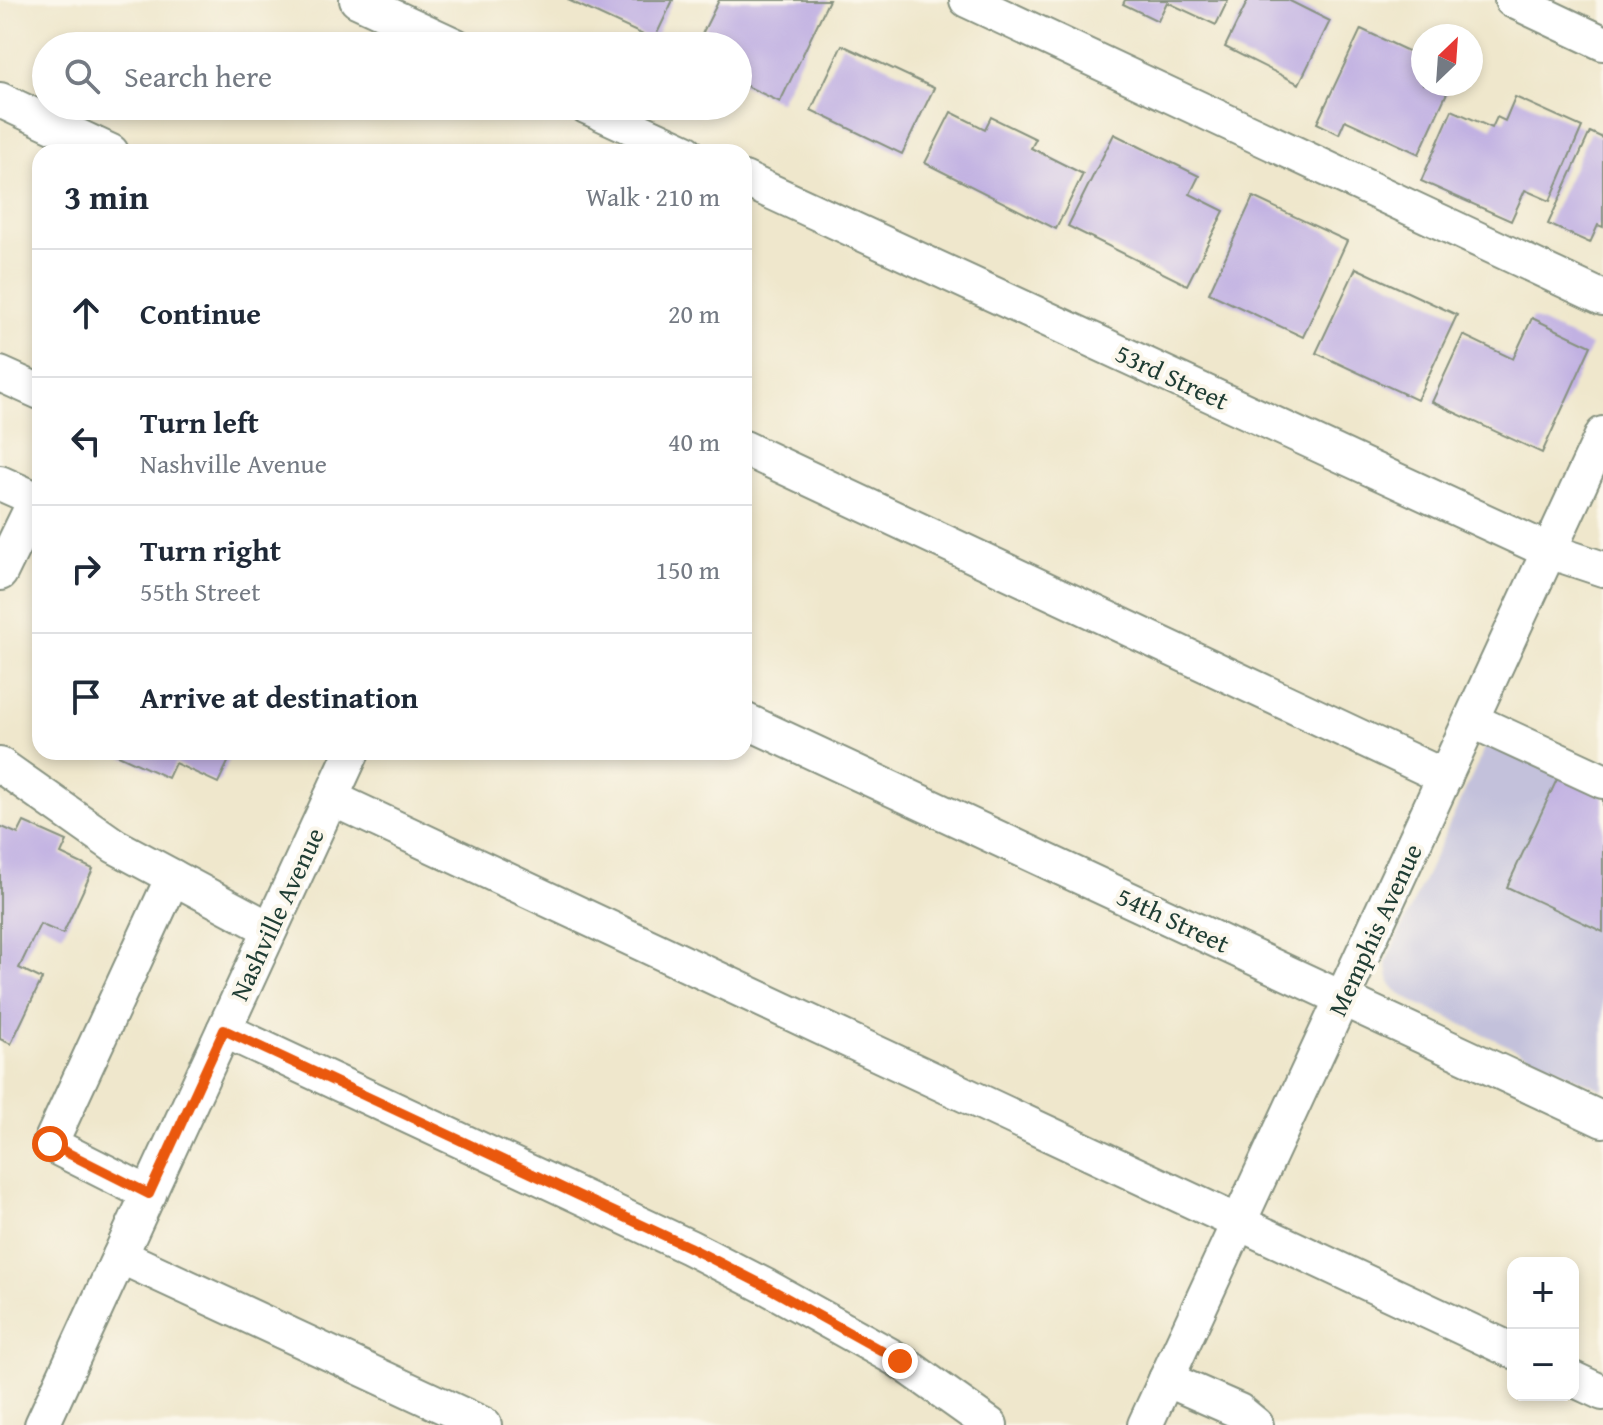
<!DOCTYPE html>
<html lang="en">
<head>
<meta charset="utf-8">
<style>
  :root { --surface:#fff; --page:#f6f6f7; --text:#1f2937; --muted:#747a83; --line:#e0e1e3 }
  body { margin:0; font-family:"Gentium Book Plus",serif; background:var(--page); color:var(--text) }
  .controls { position:absolute; right:24px; bottom:24px; display:grid; overflow:hidden; border-radius:16px; box-shadow:0 4px 12px #0003 }
  .controls button { width:72px; height:72px; display:grid; place-items:center; padding:0; border:0; border-bottom:2px solid var(--line); background:var(--surface); color:var(--text); font:40px sans-serif }
  .compass { position:absolute; left:1411px; top:24px; width:72px; height:72px; border-radius:50%; background:var(--surface); box-shadow:0 4px 12px #0003; rotate:25deg }
  .stop { position:absolute; width:24px; height:24px; margin:-18px; border:6px solid #ea580c; border-radius:50%; background:#fff }
  .stop.end { background:#ea580c; border-color:#fff; box-shadow:0 2px 8px #0008 }
  .list { margin:0; padding:0; list-style:none }
  h2 { display:flex; justify-content:space-between; align-items:center; height:104px; margin:0; padding:0 32px; font-size:34px }
  h2 small { font-size:26px; font-weight:400; color:var(--muted) }
  .list li { display:grid; grid-template-columns:52px 1fr auto; gap:24px; align-items:center; box-sizing:border-box; height:128px; padding:0 32px; border-top:2px solid var(--line) }
  .list b { display:block; font-size:30px; white-space:nowrap }
  .list p { margin:0; font-size:26px; white-space:nowrap; color:var(--muted) }
  .list em { font-size:26px; font-style:normal; color:var(--muted) }
  .icon { flex:none; width:44px; height:44px; fill:none; stroke:currentColor; stroke-width:2; stroke-linecap:round; stroke-linejoin:round }
  .map { position:relative; flex:none; width:1603px; height:1425px; overflow:hidden }
  .search { position:absolute; background:var(--surface); box-shadow:0 4px 12px #0003; left:32px; top:32px; width:720px; height:88px; display:flex; align-items:center; gap:20px; box-sizing:border-box; padding:0 28px; border-radius:44px; color:var(--muted); font-size:30px }
  .panel { position:absolute; background:var(--surface); box-shadow:0 4px 12px #0003; left:32px; top:144px; width:720px; height:616px; border-radius:24px }
  .map>svg:first-child { display:block }
</style>
</head>
<body>
<div class="map">
<svg width="1603" height="1425" viewBox="0 0 1603 1425">
  <rect width="100%" height="100%" fill="#fbf7ec"/>
  <filter id="ink" filterUnits="userSpaceOnUse"><feTurbulence type="fractalNoise" baseFrequency=".0125" numOctaves="2"/><feDisplacementMap in="SourceGraphic" scale="16" xChannelSelector="R" yChannelSelector="G"/><feConvolveMatrix kernelMatrix="1 2 1 2 8 2 1 2 1" color-interpolation-filters="sRGB"/></filter>
  <filter id="wash" filterUnits="userSpaceOnUse"><feTurbulence type="fractalNoise" baseFrequency=".006" numOctaves="4" result="noise"/><feDisplacementMap in="SourceGraphic" scale="32" xChannelSelector="R" yChannelSelector="G"/><feGaussianBlur stdDeviation="1.8" result="paint"/><feColorMatrix in="noise" values="0 0 0 0 0 0 0 0 0 0 0 0 0 0 0 0 0 1.4 0 .05"/><feComposite in="paint" operator="in"/></filter>
  <g filter="url(#wash)">
    <rect width="100%" height="100%" fill="#efe7cc"/>
    <polygon fill="#c3c1db" points="1488,741 1603,795 1603,1090 1410,1000 1400,994 1390,983 1386,962"/>
    <g id="blocks">
      <g fill="#c1b1e2">
        <polygon points="568,0 673,0 654,40"/>
        <polygon points="719,0 829,0 780,102 738,82 738,46 696,46"/>
        <polygon points="1125,0 1228,0 1216,25 1167,2 1158,21 1123,4"/>
        <polygon points="1248,0 1288,0 1330,21 1299,84 1225,47"/>
        <polygon points="1361,29 1423,58 1423,84 1451,84 1419,154 1345,120 1339,134 1317,123"/>
        <polygon points="842,45 934,88 902,154 811,110"/>
        <polygon points="1515,97 1582,127 1550,201 1525,190 1511,221 1421,181 1452,110 1492,128 1497,117 1505,121"/>
        <polygon points="951,112 985,129 991,117 1036,139 1031,148 1083,174 1056,229 925,163"/>
        <polygon points="1590,132 1603,138 1603,227 1598,225 1590,243 1548,224"/>
        <polygon points="1114,134 1199,176 1190,194 1224,211 1187,285 1068,226"/>
        <polygon points="1253,197 1347,241 1303,337 1209,293"/>
        <polygon points="1356,268 1457,315 1417,400 1316,353"/>
        <polygon points="1532,318 1591,346 1542,453 1432,402 1463,335 1513,359"/>
        <polygon points="112,752 233,752 218,783 175,763 168,778"/>
        <polygon points="1558,777 1603,797 1603,932 1507,887"/>
        <polygon points="24,822 67,841 61,854 93,869 63,934 40,924 19,968 42,979 11,1044 0,1039 0,826 18,834"/>
      </g>
    </g>
  </g>
  <g filter="url(#ink)">
    <use href="#blocks" fill-opacity="0" stroke="#879280" stroke-width="2"/>
    <g fill="none" stroke-linecap="round" stroke-linejoin="round">
      <defs>
        <g id="minor">
          <polyline points="357,0 456,46"/>
          <polyline points="967,0 1603,298"/>
          <polyline points="1512,0 1603,43"/>
          <polyline points="0,100 111,152"/>
          <polyline points="586,106 686,152"/>
          <polyline points="744,179 1549,551 1603,569"/>
          <polyline points="0,374 40,392"/>
          <polyline points="744,448 1445,777"/>
          <polyline points="0,483 36,499 0,573"/>
          <polyline points="744,720 1603,1120"/>
          <polyline points="1471,720 1603,781"/>
          <polyline points="0,765 115,846 270,929"/>
          <polyline points="331,798 1513,1351"/>
          <polyline points="224,1030 689,1247 767,1287 900,1361 990,1425"/>
          <polyline points="149,1194 50,1144 173,877"/>
          <polyline points="120,1256 484,1425"/>
          <polyline points="1166,1379 1239,1411 1256,1425"/>
          <polyline points="1573,1379 1603,1393"/>
          <polyline points="42,1425 352,752"/>
          <polyline points="1145,1425 1603,434"/>
        </g>
      </defs>
      <use href="#minor" stroke="#879280" stroke-width="38"/>
      <use href="#minor" stroke="#fff" stroke-width="34"/>
    </g>
  </g>
  <g fill="none" stroke-linecap="round" stroke-linejoin="round" filter="url(#ink)">
    <polyline stroke="#ea580c" stroke-width="10" points="50,1144 149,1194 224,1030 689,1247 767,1287 900,1361"/>
  </g>
  <g text-anchor="middle" stroke-width="8" stroke-linejoin="round" paint-order="stroke">
    <g font-size="26" fill="#1f3d34" stroke="#fbf7ec">
      <text transform="translate(1172 377) rotate(25)" y="9">53rd Street</text>
      <text transform="translate(277 914) rotate(-65)" y="9">Nashville Avenue</text>
      <text transform="translate(1173 920) rotate(25)" y="9">54th Street</text>
      <text transform="translate(1375 930) rotate(-65)" y="9">Memphis Avenue</text>
    </g>
  </g>
</svg>
<div class="controls">
<button>+</button>
<button>−</button>
</div>
<svg class="compass" viewBox="-18 -18 36 36"><path d="M0-13l5 13h-10z" fill="#e53935"/><path d="M0 13l5-13h-10z" fill="#747a83"/></svg>
<div class="stop" style="left:50px;top:1144px"></div>
<div class="stop end" style="left:900px;top:1361px"></div>
<div class="search"><svg class="icon" aria-label="search" viewBox="0 0 24 24"><circle cx="10" cy="10" r="6"/><path d="M15 15l6 6"/></svg>Search here</div>
<section class="panel">
<h2>3 min<small>Walk · 210 m</small></h2>
<ul class="list">
<li><svg class="icon" aria-label="ahead" viewBox="0 0 24 24"><path d="M12 20V5M6 11l6-6 6 6"/></svg><div><b>Continue</b></div><em>20 m</em></li>
<li><svg class="icon" aria-label="left" viewBox="0 0 24 24"><path d="M17 20v-9H6M10 6l-5 5 5 5"/></svg><div><b>Turn left</b><p>Nashville Avenue</p></div><em>40 m</em></li>
<li><svg class="icon" aria-label="right" viewBox="0 0 24 24"><path d="M7 20v-9h11M14 6l5 5-5 5"/></svg><div><b>Turn right</b><p>55th Street</p></div><em>150 m</em></li>
<li><svg class="icon" aria-label="arrive" viewBox="0 0 24 24"><path d="M6 21V4h12l-3 4 3 4H6"/></svg><div><b>Arrive at destination</b></div></li>
</ul>
</section>
</div>
</body>
</html>
